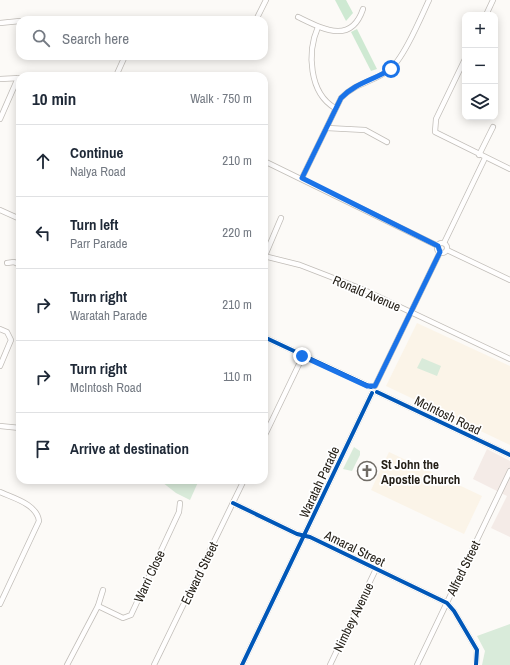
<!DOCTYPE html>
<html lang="en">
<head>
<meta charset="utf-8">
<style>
  :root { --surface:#fff; --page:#f6f6f7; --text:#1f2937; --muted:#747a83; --line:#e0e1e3 }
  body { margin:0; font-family:"Archivo Narrow",sans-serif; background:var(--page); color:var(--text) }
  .controls { position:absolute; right:12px; top:12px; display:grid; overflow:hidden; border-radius:8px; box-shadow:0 2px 10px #0003 }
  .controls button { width:36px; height:36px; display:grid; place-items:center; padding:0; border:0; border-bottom:1px solid var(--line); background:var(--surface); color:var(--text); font:20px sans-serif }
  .stop { position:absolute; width:12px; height:12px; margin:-9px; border:3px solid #1a73e8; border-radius:50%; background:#fff }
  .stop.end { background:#1a73e8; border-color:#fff; box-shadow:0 1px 4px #0008 }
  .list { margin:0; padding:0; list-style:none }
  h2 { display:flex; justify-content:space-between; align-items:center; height:52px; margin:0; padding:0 16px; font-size:17px }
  h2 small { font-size:13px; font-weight:400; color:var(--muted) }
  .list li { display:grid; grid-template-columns:26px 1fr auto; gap:12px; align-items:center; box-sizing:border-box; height:72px; padding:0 16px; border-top:1px solid var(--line) }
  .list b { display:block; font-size:15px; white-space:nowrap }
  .list p { margin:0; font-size:13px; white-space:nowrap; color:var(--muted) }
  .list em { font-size:13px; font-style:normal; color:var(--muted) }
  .icon { flex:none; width:22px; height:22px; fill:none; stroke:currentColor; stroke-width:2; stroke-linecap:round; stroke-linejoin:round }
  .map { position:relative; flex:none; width:510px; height:665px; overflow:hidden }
  .search { position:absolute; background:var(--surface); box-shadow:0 2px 10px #0003; left:16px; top:16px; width:252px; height:44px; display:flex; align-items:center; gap:10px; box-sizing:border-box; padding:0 14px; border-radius:12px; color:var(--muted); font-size:15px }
  .panel { position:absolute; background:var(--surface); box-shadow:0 2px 10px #0003; left:16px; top:72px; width:252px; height:412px; border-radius:12px }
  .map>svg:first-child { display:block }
</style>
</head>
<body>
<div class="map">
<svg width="510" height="665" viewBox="0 0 510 665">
  <rect width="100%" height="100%" fill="#fcfaf7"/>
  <polygon fill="#f4ebe7" points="487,449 510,461 510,537 491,528 507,496 473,479"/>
  <g fill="#fbf4e8">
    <polygon points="417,323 510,366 510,445 386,386"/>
    <polygon points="389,452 482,496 464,534 371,490"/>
  </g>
  <g fill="#d9ebda">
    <polygon points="422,358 441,366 437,376 417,368"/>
    <polygon points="354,447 360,451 360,455 352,471 343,469"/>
    <polygon points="163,480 199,480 190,500 176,493 162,482"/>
    <polygon points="510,624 510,665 482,665 485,651 477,636"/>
  </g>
  <g fill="#cee9d2">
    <polygon points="335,0 346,0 353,13 346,21"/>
    <polygon points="357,29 377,69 371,71 351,32"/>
  </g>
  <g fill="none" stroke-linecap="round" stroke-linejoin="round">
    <defs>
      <g id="minor">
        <polyline points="486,15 493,0"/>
        <path d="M298,17C323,29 351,45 363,9"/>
        <polyline points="38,20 40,20"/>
        <polyline points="256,20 266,0"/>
        <polyline points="0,23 20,21"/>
        <path d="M318,27C307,52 309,93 335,108"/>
        <polyline points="235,56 237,56"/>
        <polyline points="465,59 436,119 435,132 510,169"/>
        <polyline points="44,76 57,76"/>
        <polyline points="116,76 125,56"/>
        <polyline points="0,79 20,78"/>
        <polyline points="0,119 18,78"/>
        <polyline points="327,128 365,130 387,142"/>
        <polyline points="479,155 493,127"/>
        <polyline points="264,161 438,246"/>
        <path d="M302,178L341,98C355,83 374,82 389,70C403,60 421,17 429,0"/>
        <polyline points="0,210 20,219"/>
        <polyline points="444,243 485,158"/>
        <circle cx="442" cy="248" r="5"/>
        <polyline points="447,250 510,280"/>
        <polyline points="264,256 300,265 362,289 510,359"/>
        <polyline points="264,258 281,218"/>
        <polyline points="7,263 14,262 20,265"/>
        <polyline points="0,329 7,332 11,340 0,366"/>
        <polyline points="264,337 371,387"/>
        <polyline points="375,386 440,252"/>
        <polyline points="377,392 510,455"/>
        <polyline points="0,426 20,428"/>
        <polyline points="264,437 303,356"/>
        <path d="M0,492C13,498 37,504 39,521L0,604"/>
        <polyline points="233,503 297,534 310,537 447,603 454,611 477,650 476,665"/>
        <polyline points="98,606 123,618 131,615 179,512 180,503"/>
        <polyline points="67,665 98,606 103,590"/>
        <polyline points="154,665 244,480"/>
        <polyline points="242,665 372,393"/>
        <polyline points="330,665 376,569"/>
        <polyline points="417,665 510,471"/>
      </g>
    </defs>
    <use href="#minor" stroke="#c1bdb8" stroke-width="6"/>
    <use href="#minor" stroke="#fffefe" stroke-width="4.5"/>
    <defs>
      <g id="cycleway">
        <polyline points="264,337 371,387"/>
        <polyline points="377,392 510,455"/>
        <polyline points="233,503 297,534 310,537 447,603 454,611 477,650 476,665"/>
        <polyline points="242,665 372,393"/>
      </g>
    </defs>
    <use href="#cycleway" stroke="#fff" stroke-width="6"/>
    <use href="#cycleway" stroke="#0057b8" stroke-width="4"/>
  </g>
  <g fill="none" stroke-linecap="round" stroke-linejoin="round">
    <path stroke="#1a73e8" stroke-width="5" d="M302,356L367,386H375L440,252L438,246L302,178L341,98C355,83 374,80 391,69"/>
  </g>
  <defs>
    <symbol id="church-ring" viewBox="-11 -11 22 22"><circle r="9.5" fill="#fff" stroke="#706c66" stroke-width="1.5"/><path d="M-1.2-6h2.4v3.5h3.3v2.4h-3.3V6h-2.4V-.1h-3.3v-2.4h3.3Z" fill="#706c66"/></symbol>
  </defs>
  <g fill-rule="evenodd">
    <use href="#church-ring" x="356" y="460" width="22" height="22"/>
  </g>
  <g text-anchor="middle" stroke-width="3.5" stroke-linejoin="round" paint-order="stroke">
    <g font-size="13" fill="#252018" stroke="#fff">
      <text transform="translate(367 293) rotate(23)" y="5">Ronald Avenue</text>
      <text transform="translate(448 415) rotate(26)" y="5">McIntosh Road</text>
      <text transform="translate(319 482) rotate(-65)" y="5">Waratah Parade</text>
      <text transform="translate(355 548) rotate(26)" y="5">Amaral Street</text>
      <text transform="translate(463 568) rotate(-64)" y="5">Alfred Street</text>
      <text transform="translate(199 573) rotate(-64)" y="5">Edward Street</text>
      <text transform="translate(149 576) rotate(-65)" y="5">Warri Close</text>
      <text transform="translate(353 617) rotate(-64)" y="5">Nimbey Avenue</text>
    </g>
    <g font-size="13" font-weight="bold" fill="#252018" stroke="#fff" text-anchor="start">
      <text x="381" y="469">St John the<tspan x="381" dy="15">Apostle Church</tspan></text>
    </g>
  </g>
</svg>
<div class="controls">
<button>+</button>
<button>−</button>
<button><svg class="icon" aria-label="layers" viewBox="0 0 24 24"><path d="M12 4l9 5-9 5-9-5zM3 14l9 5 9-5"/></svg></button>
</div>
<div class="stop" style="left:391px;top:69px"></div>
<div class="stop end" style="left:302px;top:356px"></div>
<div class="search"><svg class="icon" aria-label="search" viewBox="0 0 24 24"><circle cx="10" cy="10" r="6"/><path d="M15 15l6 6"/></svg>Search here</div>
<section class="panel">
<h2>10 min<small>Walk · 750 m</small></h2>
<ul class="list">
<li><svg class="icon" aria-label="ahead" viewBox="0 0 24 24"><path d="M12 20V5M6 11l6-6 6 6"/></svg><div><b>Continue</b><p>Nalya Road</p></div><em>210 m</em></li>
<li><svg class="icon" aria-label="left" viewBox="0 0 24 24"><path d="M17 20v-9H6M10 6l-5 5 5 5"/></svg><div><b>Turn left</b><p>Parr Parade</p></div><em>220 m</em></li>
<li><svg class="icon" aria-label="right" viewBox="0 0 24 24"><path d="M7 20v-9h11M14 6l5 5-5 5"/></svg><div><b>Turn right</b><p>Waratah Parade</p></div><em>210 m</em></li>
<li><svg class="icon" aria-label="right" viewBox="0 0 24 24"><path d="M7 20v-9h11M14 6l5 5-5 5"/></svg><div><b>Turn right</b><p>McIntosh Road</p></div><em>110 m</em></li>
<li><svg class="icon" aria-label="arrive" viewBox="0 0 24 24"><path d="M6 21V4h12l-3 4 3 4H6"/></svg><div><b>Arrive at destination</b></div></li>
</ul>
</section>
</div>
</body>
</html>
